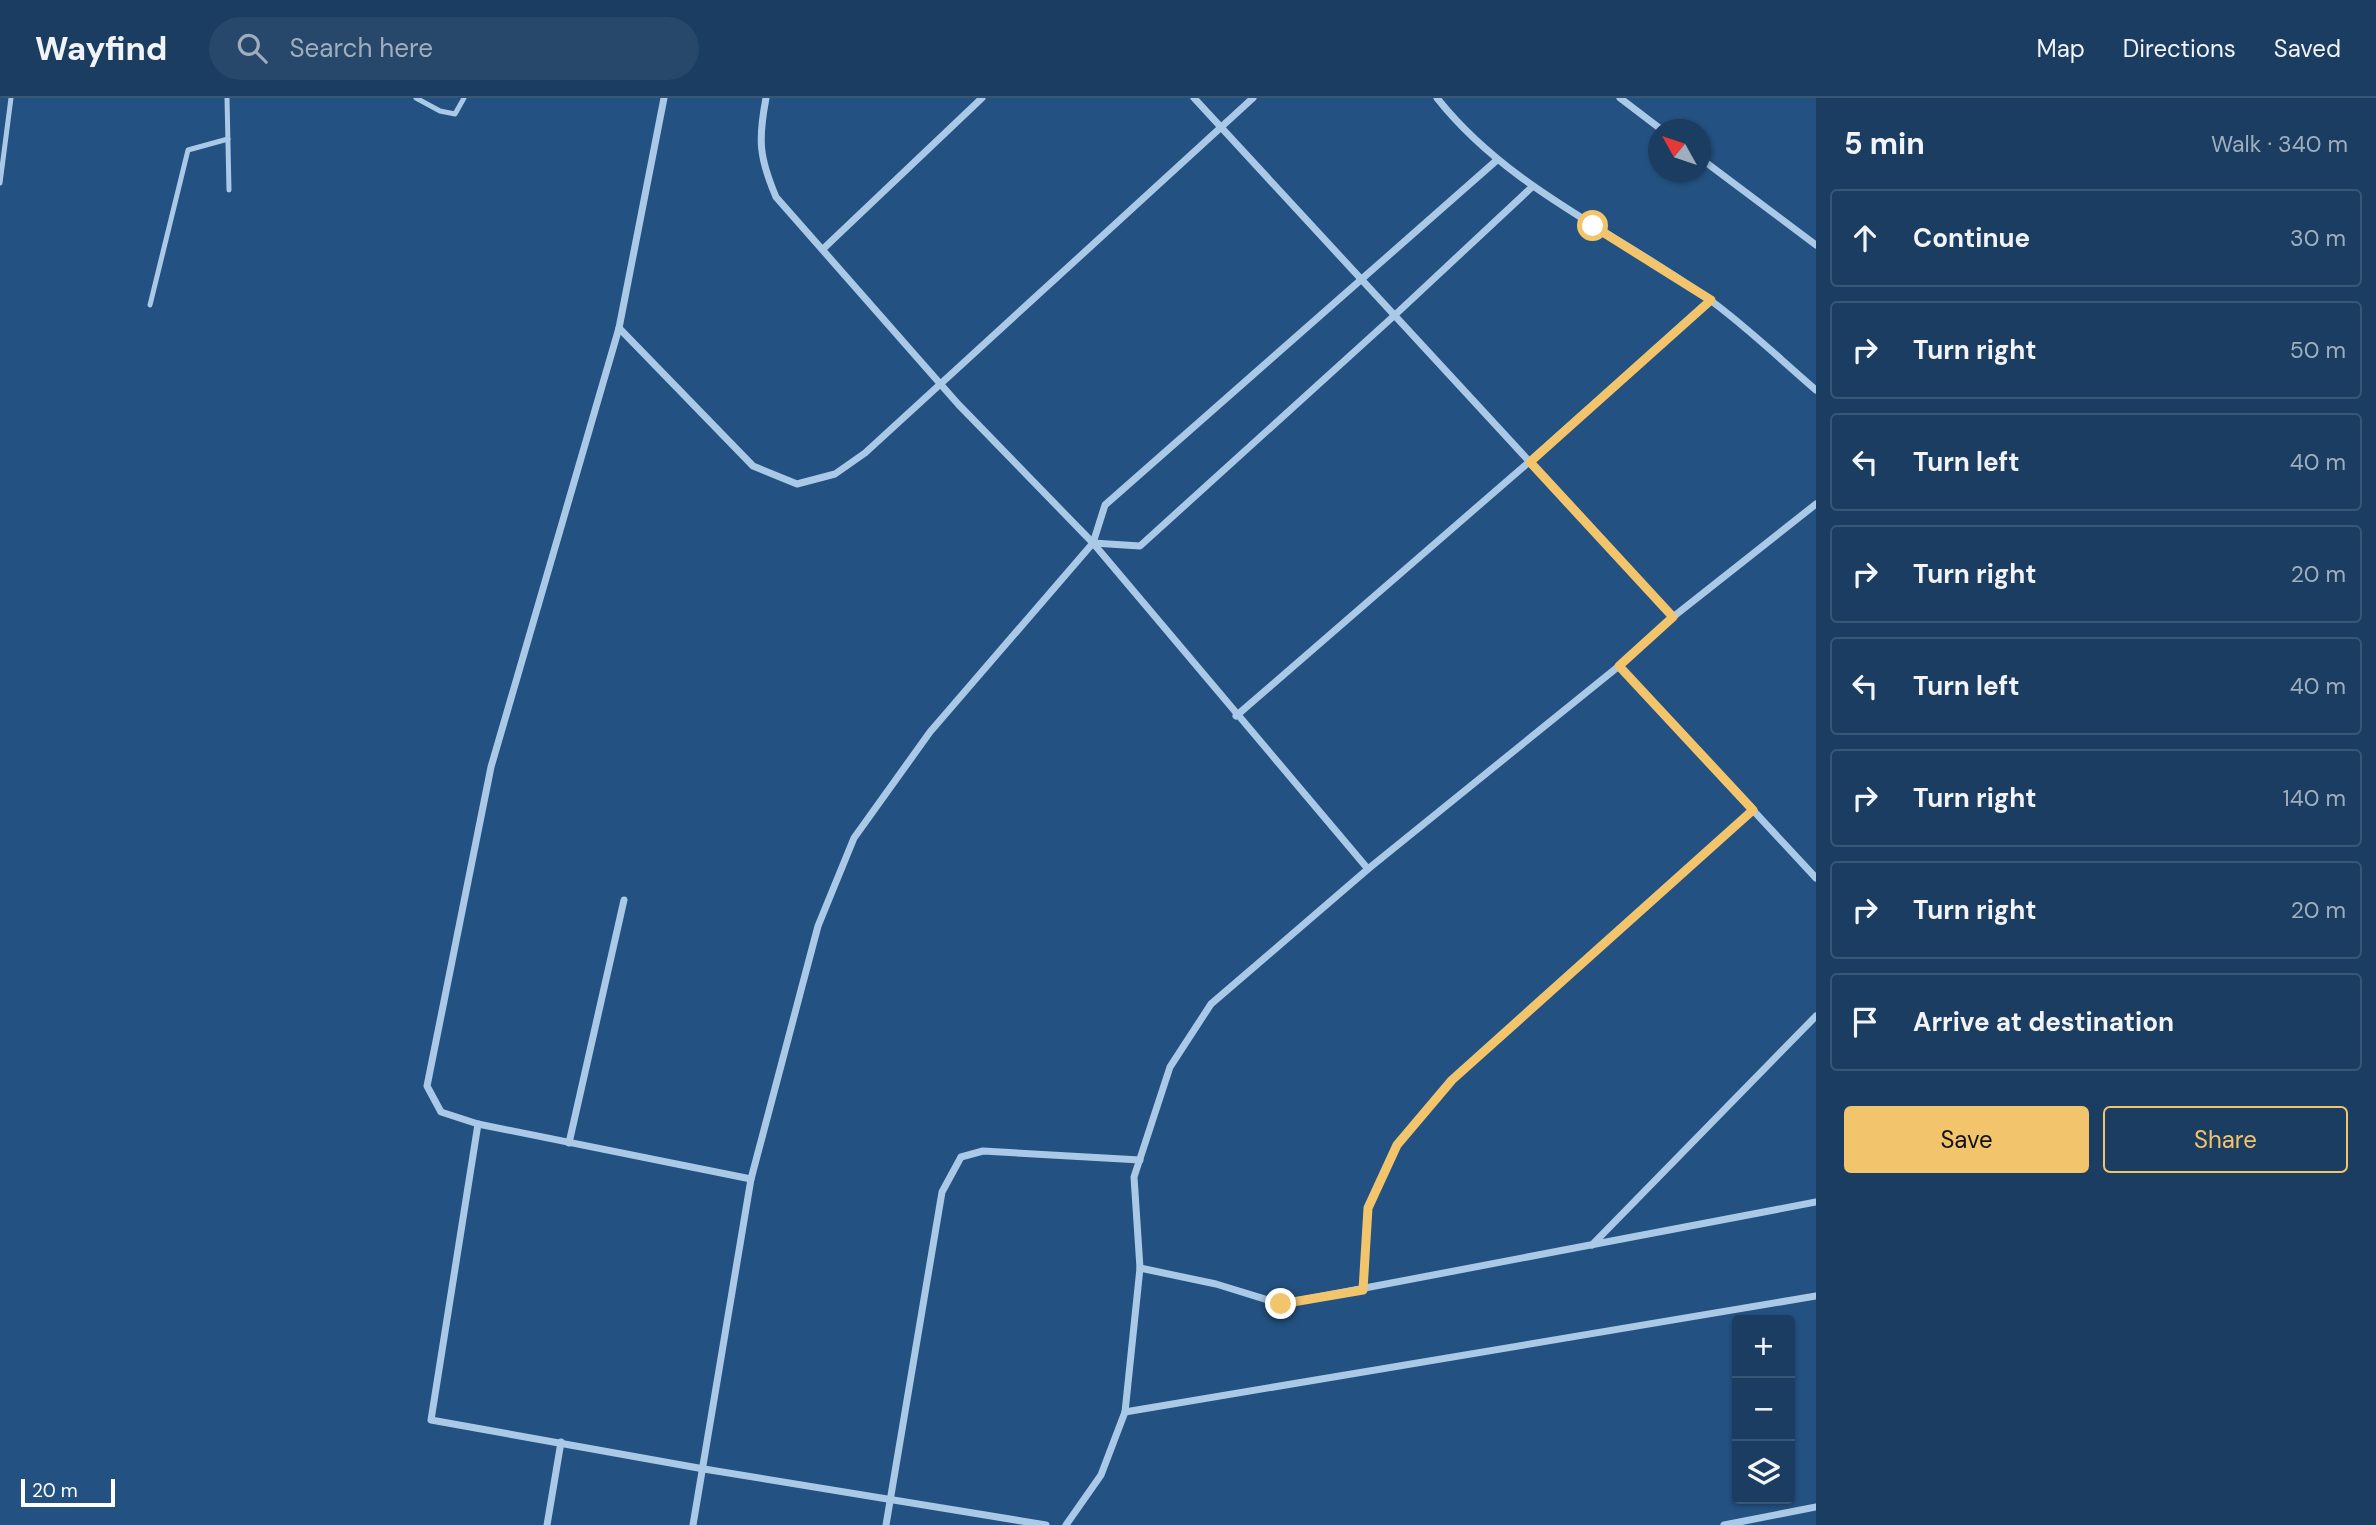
<!DOCTYPE html>
<html lang="en">
<head>
<meta charset="utf-8">
<style>
  :root { --surface:#1a3d61; --page:#27486a; --text:#f1f3f6; --muted:#9faebd; --line:#385676; --accent:#f2c46c }
  body { margin:0; font-family:"DM Sans",sans-serif; background:var(--page); color:var(--text) }
  .controls { position:absolute; right:21px; bottom:21px; display:grid; overflow:hidden; border-radius:7px; box-shadow:0 2px 5px #0004 }
  .controls button { width:63px; height:63px; display:grid; place-items:center; padding:0; border:0; border-bottom:2px solid var(--line); background:var(--surface); color:var(--text); font:35px sans-serif }
  .compass { position:absolute; left:1648px; top:21px; width:63px; height:63px; border-radius:50%; background:var(--surface); box-shadow:0 2px 5px #0004; rotate:310deg }
  .scale { position:absolute; left:21px; bottom:18px; width:94px; box-sizing:border-box; padding-left:7px; border:4px solid #fff; border-top:0; font-size:19px; line-height:24px; white-space:nowrap; color:#fff; -webkit-text-stroke:5px #235181; paint-order:stroke }
  .stop { position:absolute; width:21px; height:21px; margin:-16px; border:5px solid #f2c46c; border-radius:50%; background:#fff }
  .stop.end { background:#f2c46c; border-color:#fff; box-shadow:0 2px 7px #0008 }
  .list { margin:0; padding:0; list-style:none }
  h2 { display:flex; justify-content:space-between; align-items:center; height:91px; margin:0; padding:0 28px; font-size:30px }
  h2 small { font-size:23px; font-weight:400; color:var(--muted) }
  .list li { display:grid; grid-template-columns:46px 1fr auto; gap:21px; align-items:center; box-sizing:border-box; height:98px; margin:0 14px 14px; padding:0 14px; border:2px solid var(--line); border-radius:7px }
  .list b { display:block; font-size:26px; white-space:nowrap }
  .list em { font-size:23px; font-style:normal; color:var(--muted) }
  .actions { display:flex; gap:14px; padding:21px 28px }
  .actions a { flex:1; padding:16px 0; border:2px solid var(--accent); border-radius:7px; text-align:center; font-size:24px; color:var(--accent) }
  .actions .main { background:var(--accent); color:#111 }
  .icon { flex:none; width:38px; height:38px; fill:none; stroke:currentColor; stroke-width:2; stroke-linecap:round; stroke-linejoin:round }
  .map { position:relative; flex:none; width:1816px; height:1427px; overflow:hidden }
  header { display:flex; align-items:center; gap:42px; box-sizing:border-box; height:98px; padding:0 35px; background:var(--surface); border-bottom:2px solid var(--line) }
  header strong { font-size:33px }
  nav { display:flex; gap:38px; margin-inline-start:auto; font-size:24px }
  .search { width:490px; height:63px; background:var(--page); display:flex; align-items:center; gap:18px; box-sizing:border-box; padding:0 24px; border-radius:38px; color:var(--muted); font-size:26px }
  main { display:flex }
  aside { flex:1; background:var(--surface) }
  .map>svg:first-child { display:block }
</style>
</head>
<body>
<header>
<strong>Wayfind</strong>
<div class="search"><svg class="icon" aria-label="search" viewBox="0 0 24 24"><circle cx="10" cy="10" r="6"/><path d="M15 15l6 6"/></svg>Search here</div>
<nav><a>Map</a><a>Directions</a><a>Saved</a></nav>
</header>
<main>
<div class="map">
<svg width="1816" height="1427" viewBox="0 0 1816 1427">
  <rect width="100%" height="100%" fill="#235181"/>
  <g fill="none" stroke-linecap="round" stroke-linejoin="round">
    <g stroke="#a9c9e7" stroke-width="5">
      <polyline points="227,0 229,92"/>
      <polyline points="416,0 440,13 455,16 464,0"/>
      <polyline points="0,85 11,0"/>
      <polyline points="150,207 188,52 228,41"/>
    </g>
    <g stroke="#a9c9e7" stroke-width="7">
      <polyline points="664,0 619,230 491,669 427,988 441,1014 478,1026 751,1081"/>
      <path d="M766,0C758,42 759,59 776,99L958,306L1093,445L1368,771"/>
      <polyline points="1194,0 1673,519"/>
      <path d="M1437,0C1509,91 1618,135 1710,202C1747,229 1781,262 1816,292"/>
      <polyline points="1620,0 1662,32"/>
      <polyline points="1700,60 1816,147"/>
      <polyline points="823,151 982,0"/>
      <polyline points="619,230 753,368 797,386 835,376 865,355 1253,0"/>
      <polyline points="1093,445 1140,448 1396,216 1532,89"/>
      <polyline points="1619,568 1816,780"/>
      <polyline points="1236,618 1529,364 1711,202"/>
      <polyline points="478,1026 431,1322 704,1371 1046,1427"/>
      <polyline points="569,1045 624,802"/>
      <polyline points="1592,1147 1816,918"/>
      <polyline points="1140,1170 1216,1186 1281,1206 1816,1104"/>
      <polyline points="1363,1192 1368,1110 1397,1047 1452,982 1753,712"/>
      <polyline points="1125,1314 1816,1198"/>
      <polyline points="547,1427 561,1344"/>
      <polyline points="693,1427 751,1081 818,828 854,740 930,634 1093,445 1105,407 1497,62"/>
      <polyline points="886,1427 942,1094 961,1059 983,1053 1140,1062"/>
      <polyline points="1066,1427 1101,1377 1125,1314 1140,1170 1134,1079 1170,969 1211,906 1368,771 1619,568 1673,519 1816,406"/>
      <polyline points="1724,1427 1816,1409"/>
    </g>
  </g>
  <g fill="none" stroke-linecap="round" stroke-linejoin="round">
    <polyline stroke="#f2c46c" stroke-width="9" points="1281,1206 1363,1192 1368,1110 1397,1047 1452,982 1753,712 1619,568 1673,519 1530,364 1711,202 1593,128"/>
  </g>
</svg>
<div class="controls">
<button>+</button>
<button>−</button>
<button><svg class="icon" aria-label="layers" viewBox="0 0 24 24"><path d="M12 4l9 5-9 5-9-5zM3 14l9 5 9-5"/></svg></button>
</div>
<svg class="compass" viewBox="-18 -18 36 36"><path d="M0-13l5 13h-10z" fill="#e53935"/><path d="M0 13l5-13h-10z" fill="#9faebd"/></svg>
<div class="scale">20 m</div>
<div class="stop" style="left:1593px;top:128px"></div>
<div class="stop end" style="left:1281px;top:1206px"></div>
</div>
<aside>
<h2>5 min<small>Walk · 340 m</small></h2>
<ul class="list">
<li><svg class="icon" aria-label="ahead" viewBox="0 0 24 24"><path d="M12 20V5M6 11l6-6 6 6"/></svg><div><b>Continue</b></div><em>30 m</em></li>
<li><svg class="icon" aria-label="right" viewBox="0 0 24 24"><path d="M7 20v-9h11M14 6l5 5-5 5"/></svg><div><b>Turn right</b></div><em>50 m</em></li>
<li><svg class="icon" aria-label="left" viewBox="0 0 24 24"><path d="M17 20v-9H6M10 6l-5 5 5 5"/></svg><div><b>Turn left</b></div><em>40 m</em></li>
<li><svg class="icon" aria-label="right" viewBox="0 0 24 24"><path d="M7 20v-9h11M14 6l5 5-5 5"/></svg><div><b>Turn right</b></div><em>20 m</em></li>
<li><svg class="icon" aria-label="left" viewBox="0 0 24 24"><path d="M17 20v-9H6M10 6l-5 5 5 5"/></svg><div><b>Turn left</b></div><em>40 m</em></li>
<li><svg class="icon" aria-label="right" viewBox="0 0 24 24"><path d="M7 20v-9h11M14 6l5 5-5 5"/></svg><div><b>Turn right</b></div><em>140 m</em></li>
<li><svg class="icon" aria-label="right" viewBox="0 0 24 24"><path d="M7 20v-9h11M14 6l5 5-5 5"/></svg><div><b>Turn right</b></div><em>20 m</em></li>
<li><svg class="icon" aria-label="arrive" viewBox="0 0 24 24"><path d="M6 21V4h12l-3 4 3 4H6"/></svg><div><b>Arrive at destination</b></div></li>
</ul>
<div class="actions"><a class="main">Save</a><a>Share</a></div>
</aside>
</main>
</body>
</html>
